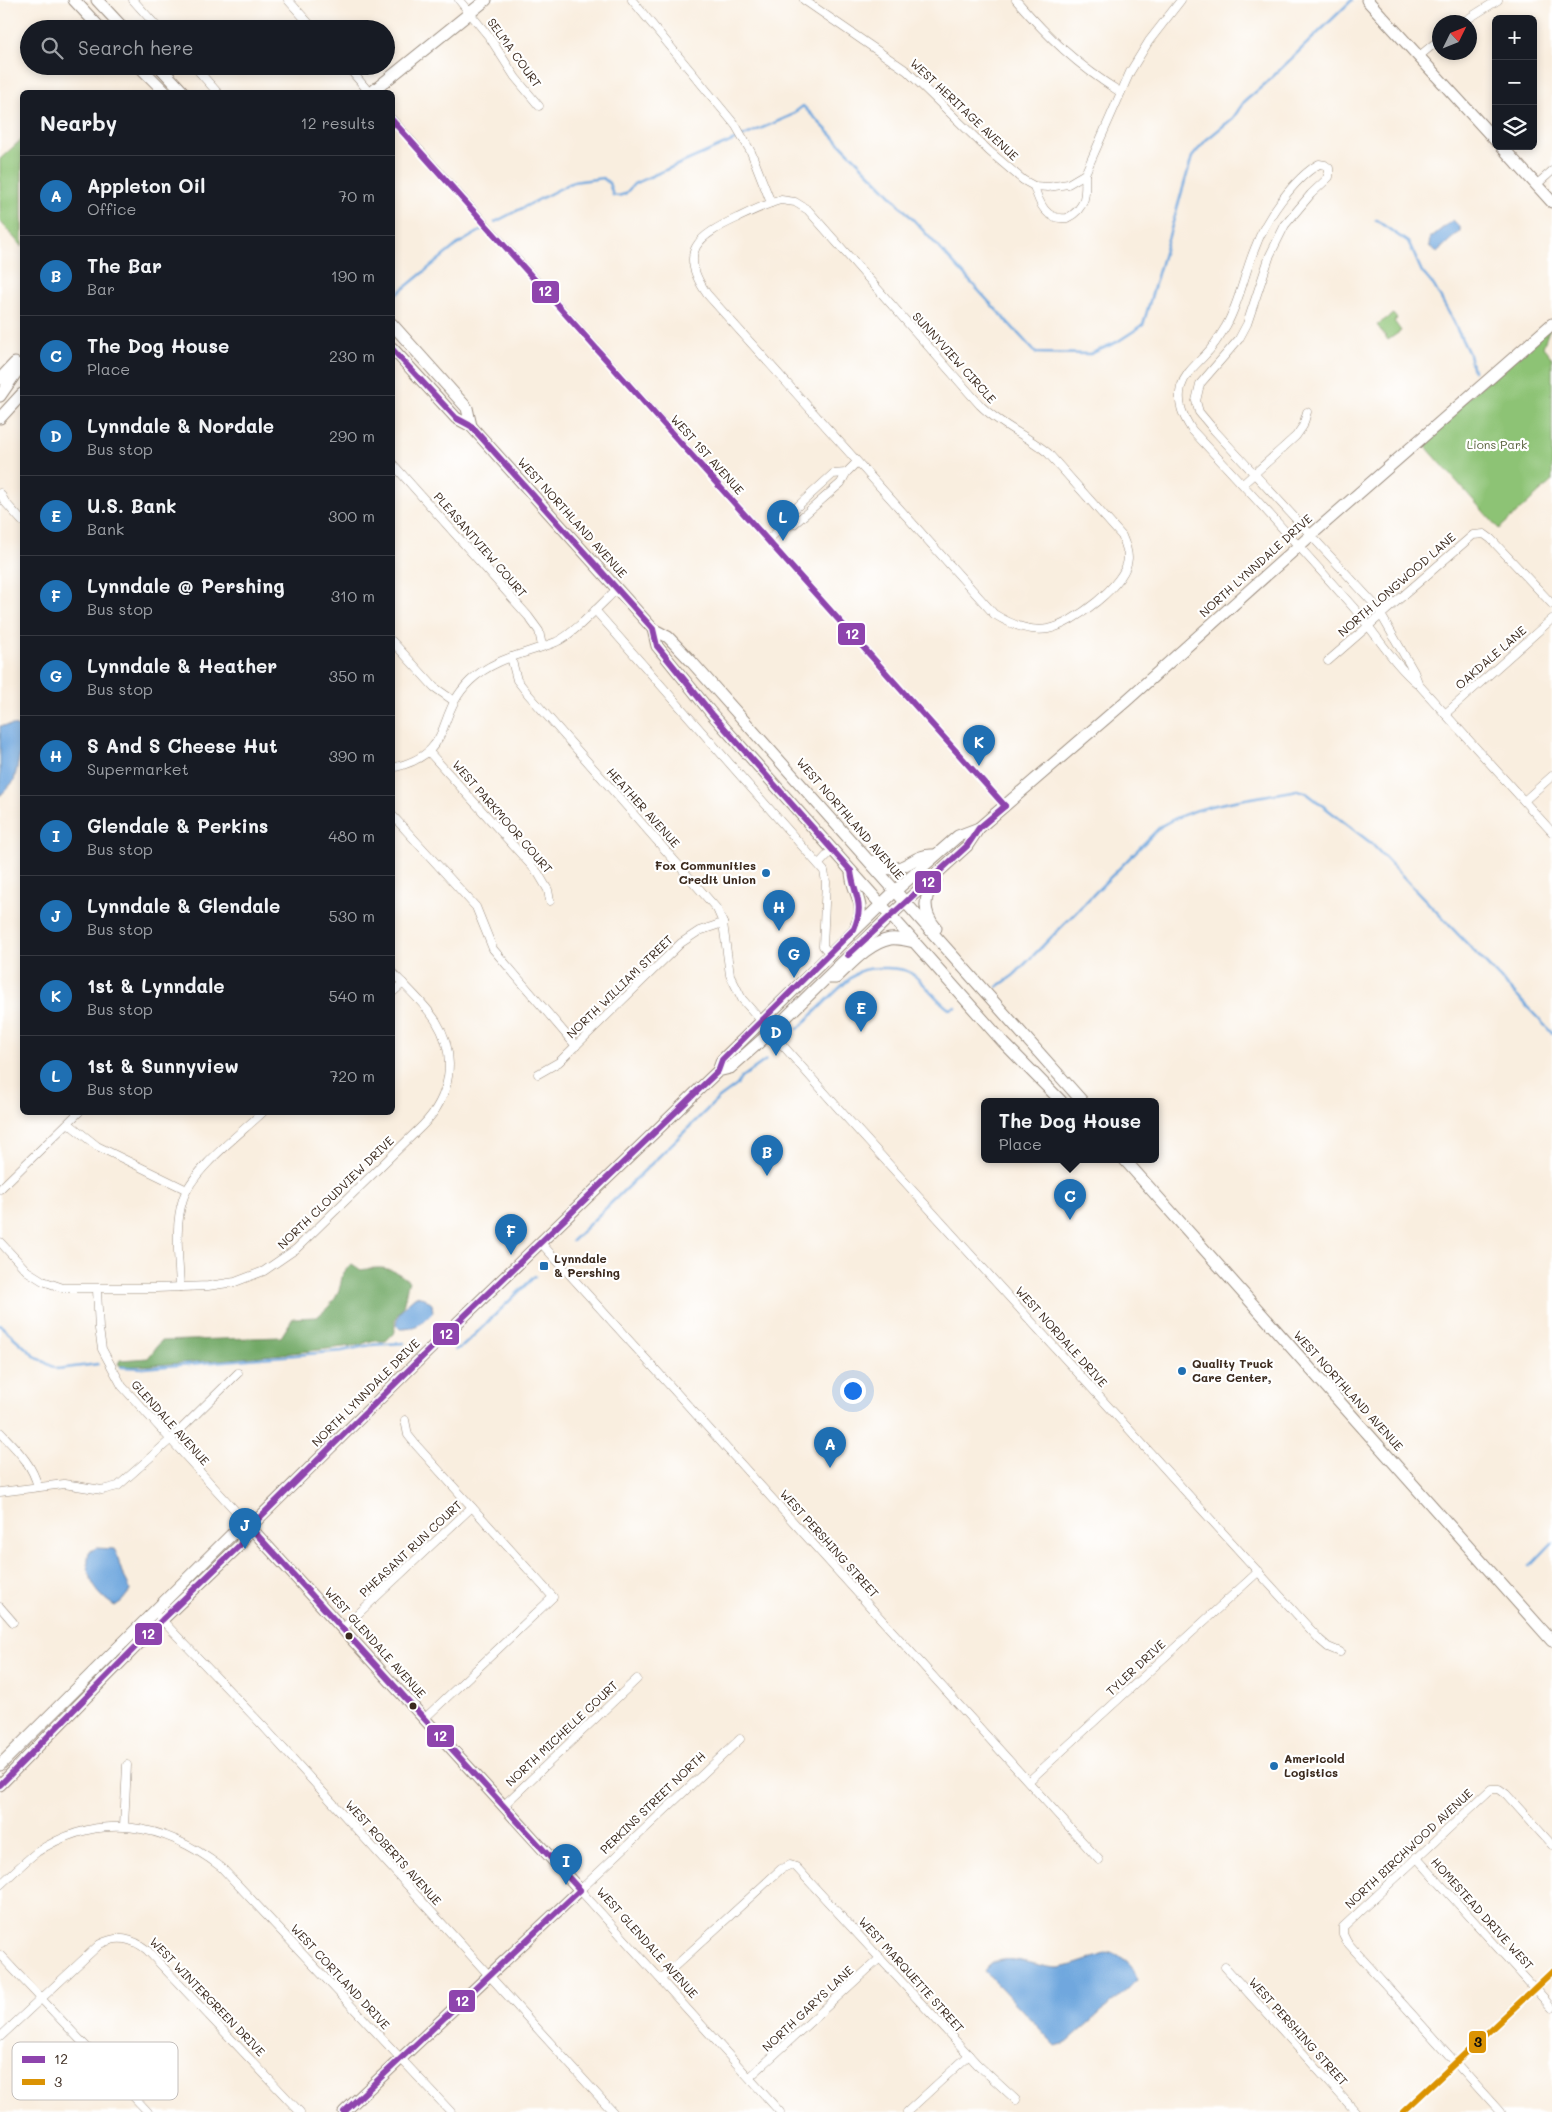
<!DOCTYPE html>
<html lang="en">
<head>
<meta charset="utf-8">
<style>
  :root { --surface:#171b24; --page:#20242c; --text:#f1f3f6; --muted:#9ea1a6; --line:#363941; --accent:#1f6fb2 }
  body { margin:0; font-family:Mali,sans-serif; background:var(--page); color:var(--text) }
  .controls { position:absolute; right:15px; top:15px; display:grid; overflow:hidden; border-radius:8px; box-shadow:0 2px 8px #0003 }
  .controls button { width:45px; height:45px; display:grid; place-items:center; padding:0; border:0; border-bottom:1px solid var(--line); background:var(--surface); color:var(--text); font:25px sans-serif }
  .compass { position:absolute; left:1432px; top:15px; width:45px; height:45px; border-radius:50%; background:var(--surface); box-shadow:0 2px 8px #0003; rotate:47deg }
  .you { position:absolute; left:852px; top:1390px; width:18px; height:18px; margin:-12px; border:4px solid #fff; border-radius:50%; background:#1a73e8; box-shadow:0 0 0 8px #1a73e833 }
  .badge { display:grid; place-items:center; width:32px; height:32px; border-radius:50%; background:var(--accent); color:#fff; font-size:16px; font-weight:700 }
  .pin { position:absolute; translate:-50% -41px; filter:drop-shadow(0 1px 2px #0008) }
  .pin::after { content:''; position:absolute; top:26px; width:18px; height:15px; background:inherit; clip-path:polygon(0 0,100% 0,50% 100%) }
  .popup { position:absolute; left:981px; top:1098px; width:178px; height:65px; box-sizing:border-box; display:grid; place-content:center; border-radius:8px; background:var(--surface); filter:drop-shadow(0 1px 4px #0005); font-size:16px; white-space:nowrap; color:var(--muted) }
  .popup b { font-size:19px; color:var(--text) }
  .popup::after { content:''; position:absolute; left:50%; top:100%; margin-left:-10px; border:10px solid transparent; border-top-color:var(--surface) }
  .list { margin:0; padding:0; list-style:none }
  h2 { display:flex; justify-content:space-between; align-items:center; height:65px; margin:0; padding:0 20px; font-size:21px }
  h2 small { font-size:16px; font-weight:400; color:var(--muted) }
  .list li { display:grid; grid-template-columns:32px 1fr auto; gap:15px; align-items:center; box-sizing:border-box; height:80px; padding:0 20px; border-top:1px solid var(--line) }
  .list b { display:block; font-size:19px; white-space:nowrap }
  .list p { margin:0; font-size:16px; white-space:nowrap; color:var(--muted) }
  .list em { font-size:16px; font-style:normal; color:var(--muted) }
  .icon { flex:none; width:28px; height:28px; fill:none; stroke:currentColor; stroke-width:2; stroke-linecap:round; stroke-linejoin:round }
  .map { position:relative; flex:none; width:1552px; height:2112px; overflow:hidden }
  .search { position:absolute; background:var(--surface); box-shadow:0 2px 8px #0003; left:20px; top:20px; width:375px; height:55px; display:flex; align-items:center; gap:12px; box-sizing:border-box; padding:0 18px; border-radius:28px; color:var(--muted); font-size:19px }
  .panel { position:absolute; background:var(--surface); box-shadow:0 2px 8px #0003; left:20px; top:90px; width:375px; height:1025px; border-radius:8px }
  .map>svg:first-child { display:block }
</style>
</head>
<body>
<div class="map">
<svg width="1552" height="2112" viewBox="0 0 1552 2112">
  <rect width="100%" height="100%" fill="#fff"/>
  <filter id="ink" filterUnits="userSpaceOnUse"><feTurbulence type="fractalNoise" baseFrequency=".02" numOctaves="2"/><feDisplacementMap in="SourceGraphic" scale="10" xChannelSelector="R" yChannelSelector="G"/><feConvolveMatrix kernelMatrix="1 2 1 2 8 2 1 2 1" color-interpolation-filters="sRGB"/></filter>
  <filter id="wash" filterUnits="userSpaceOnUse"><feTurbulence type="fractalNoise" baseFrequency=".0096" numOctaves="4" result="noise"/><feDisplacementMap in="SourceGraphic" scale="20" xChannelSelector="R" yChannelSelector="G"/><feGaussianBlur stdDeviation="1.12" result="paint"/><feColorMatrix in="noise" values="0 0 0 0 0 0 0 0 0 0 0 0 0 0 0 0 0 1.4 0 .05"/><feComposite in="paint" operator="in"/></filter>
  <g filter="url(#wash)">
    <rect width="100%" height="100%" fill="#f9eedf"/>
    <g fill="#8dc375" stroke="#64764a">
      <polygon points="22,139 22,247 0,221 0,159"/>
      <polygon points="1393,314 1397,319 1394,321 1401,331 1388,340 1377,325"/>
      <polygon points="1551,325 1543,347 1552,358 1552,481 1499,529 1420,440"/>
    </g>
    <path fill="#72a966" stroke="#566a42" d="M352,1264L361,1270C383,1266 391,1267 409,1281C406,1289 405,1301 403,1306C396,1320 394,1312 395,1332L386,1341H370L360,1345C281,1355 202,1362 123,1367L118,1364L120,1360L148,1358L161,1341L281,1337L293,1318L317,1317C324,1311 335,1302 338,1292C344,1278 338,1276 352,1264Z"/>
    <g fill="#70a7de" stroke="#56687e">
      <polygon points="1453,220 1460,227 1460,231 1437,252 1429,246 1430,238"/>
      <polygon points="13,725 22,728 22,746 14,781 0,796 0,726"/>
      <path d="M416,1296L424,1298L432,1304L433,1312C424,1322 414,1330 400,1329L396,1325C396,1313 407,1303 416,1296Z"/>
      <path d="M96,1548L114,1549C119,1556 118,1562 121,1569C123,1577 129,1582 130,1591L122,1601L115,1606C95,1594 84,1575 89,1552Z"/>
      <path d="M1111,1952C1126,1959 1134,1964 1137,1980L1066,2043L1056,2046L985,1971C999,1947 1037,1968 1058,1968C1068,1968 1100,1955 1111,1952Z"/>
    </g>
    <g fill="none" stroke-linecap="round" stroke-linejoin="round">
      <g stroke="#70a7de" stroke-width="2.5">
        <polyline points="1376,220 1409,243 1422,272 1434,286 1450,315 1469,354 1473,371"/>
        <polyline points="495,222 573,182 603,178 609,183 613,195 618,196 625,194 634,184 654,175 790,116 803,106 885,189 1036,353 1090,354 1117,342 1143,325 1192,157 1206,140 1233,118 1244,102 1265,84 1352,0"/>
        <polyline points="392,298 458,244 482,230"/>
        <path d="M997,987L1014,975L1161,826C1201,802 1252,799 1297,790L1305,792L1371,843L1552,1033"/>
        <path d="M798,1029C811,1017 850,974 863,970C873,967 900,967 909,972C922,979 935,999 949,1009L956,1007"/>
        <polyline points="572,1241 718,1099 737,1085 741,1078 766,1060"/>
        <polyline points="0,1325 37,1358 57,1369 98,1364"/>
        <polyline points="455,1350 463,1346 535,1276"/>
        <polyline points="121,1367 143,1368 342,1351 370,1345 404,1343"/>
        <polyline points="1530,1566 1552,1543"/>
      </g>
    </g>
  </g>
  <g filter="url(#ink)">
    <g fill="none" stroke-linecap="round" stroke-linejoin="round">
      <defs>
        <g id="street">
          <polyline points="133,0 159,29"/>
          <polyline points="288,0 314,29"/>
          <polyline points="459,0 490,38 515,77 539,106"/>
          <polyline points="632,0 736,126 751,152 771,203"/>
          <polyline points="804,0 907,71 989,151 1023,180 1034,186 1048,187 1068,184 1085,174 1130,72 1149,41 1181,0"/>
          <path d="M1016,0C1049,38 1077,65 1120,92"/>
          <polyline points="1463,22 1498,0"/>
          <polyline points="1418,57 1440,39"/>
          <polyline points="194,66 217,92"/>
          <polyline points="347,66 369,92"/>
          <polyline points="392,119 1005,806"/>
          <polyline points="1536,185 1552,171"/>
          <path d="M1034,186C1039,203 1046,221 1067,218C1087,208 1086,193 1085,174"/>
          <path d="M781,200L795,202L808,210L980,405C1000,425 1026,435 1048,453L1122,536C1125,543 1128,550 1128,558C1127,584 1072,625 1048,629C1029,632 1010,624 994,614L707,294C677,251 698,236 737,218C752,211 766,204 781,200Z"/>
          <polyline points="392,463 528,616 539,631 542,646"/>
          <polyline points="1243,484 1296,436 1303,426 1307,412"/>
          <polyline points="0,493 5,502 22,521"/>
          <polyline points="781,528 787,516 833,474 846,473"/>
          <polyline points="768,540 781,528 794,524 841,483 846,473 857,462"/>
          <polyline points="595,610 824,871 826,882 823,946 829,953"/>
          <polyline points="392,641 434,687 454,701"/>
          <polyline points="511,657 517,680 528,694 717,909 723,923 730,975 742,999 846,1117 1320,1640 1328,1647 1340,1652"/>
          <polyline points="1328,661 1473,535 1484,534 1491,539 1552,604"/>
          <path d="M1419,685L1414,672L1376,606L1214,430L1199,412L1196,401L1200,384L1239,339L1247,324L1270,255L1285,225L1311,194L1329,177V168L1325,165L1319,164C1293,179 1265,220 1255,248C1244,274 1240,301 1226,326C1220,336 1214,346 1206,354C1196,365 1185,373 1181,387C1177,404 1183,416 1192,430C1246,488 1300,547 1353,607C1375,632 1393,664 1419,685L1552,832"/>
          <polyline points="1445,714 1552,619"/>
          <polyline points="429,752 538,873 548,890 550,901"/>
          <path d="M392,768C457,753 433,717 470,681C494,658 526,654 556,642C574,634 602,603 617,589"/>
          <polyline points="1524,801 1552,776"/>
          <polyline points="392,815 476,907 493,949 576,1046"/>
          <polyline points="819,864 832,850"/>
          <polyline points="392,993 403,983"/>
          <polyline points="538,1074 559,1062 681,943 699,931 723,923"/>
          <polyline points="68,1123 97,1146 187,1190"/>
          <polyline points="0,1189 79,1112"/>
          <path d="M0,1242L27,1271L43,1281L63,1288H156L208,1286L235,1282L264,1271L296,1249L422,1126C451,1097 458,1056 436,1021C424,1003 407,988 392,972"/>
          <polyline points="541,1243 1099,1860"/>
          <path d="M180,1287C179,1260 174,1226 183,1199C192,1170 240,1134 263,1112"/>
          <polyline points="97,1290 99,1329 102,1349 122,1386 250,1527"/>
          <polyline points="405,1420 408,1435 416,1445 553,1597 424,1719"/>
          <path d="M0,1432C16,1449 32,1463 38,1487"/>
          <polyline points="0,1492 64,1484 102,1490 118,1486 170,1440 238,1373"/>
          <polyline points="0,1607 13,1622"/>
          <polyline points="160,1618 263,1726 613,2112"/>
          <polyline points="343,1628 472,1507"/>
          <polyline points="740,1739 580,1890 780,2112"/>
          <polyline points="1029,1781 1259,1571"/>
          <polyline points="503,1806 637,1679"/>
          <polyline points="124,1826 127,1765"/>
          <polyline points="1416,1857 1552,2008"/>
          <path d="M0,1885C12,1874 24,1862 37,1852C100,1811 164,1823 221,1867L451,2112"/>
          <polyline points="0,1955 148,2112"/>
          <polyline points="1225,1967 1356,2112"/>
          <polyline points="661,1979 781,1869 790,1865 796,1867 977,2064 1016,2100"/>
          <path d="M0,2037L100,1944C118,1935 132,1938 147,1950L300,2112"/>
          <polyline points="750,2077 880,1958"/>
          <polyline points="907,2112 969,2055"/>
          <polyline points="1403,2112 1552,1972"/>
          <polyline points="1500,2112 1347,1942 1343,1934 1343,1927 1491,1789 1499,1789 1506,1794 1552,1845"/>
        </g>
        <g id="secondary">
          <polyline points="74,0 101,29"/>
          <polyline points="97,0 124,29"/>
          <polyline points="1367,0 1496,141"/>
          <polyline points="139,66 165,92"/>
          <polyline points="159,66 183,92"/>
          <polyline points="372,92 486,0"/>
          <polyline points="1501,146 1552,202"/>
          <polyline points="392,324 467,408 471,426"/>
          <polyline points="392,348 456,418 471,426 653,629 668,637 690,660 1082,1101"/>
          <polyline points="0,379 15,363"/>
          <polyline points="0,396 22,364"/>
          <polyline points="0,418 22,394"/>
          <polyline points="653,629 657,646 712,714 1003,1042 1061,1101"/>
          <path d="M874,861C901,883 909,853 934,855"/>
          <path d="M851,871C851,893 868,903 856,926"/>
          <path d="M936,881C922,897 923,913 936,928"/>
          <path d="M829,978H836C851,964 869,943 890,939C898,938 906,940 914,942"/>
          <polyline points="718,1071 730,1068 771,1032 890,916 967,846 979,828 1126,701 1310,536 1552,324"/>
          <polyline points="1124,1159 1552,1641"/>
          <polyline points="250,1527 580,1890 344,2112"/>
          <polyline points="0,1765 231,1535 250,1527"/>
          <polyline points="0,1785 162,1620 240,1545 250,1527 423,1356 718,1071 722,1060 895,891 958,836 979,828"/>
        </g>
      </defs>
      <use href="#street" stroke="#9a8c7e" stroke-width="9"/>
      <use href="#secondary" stroke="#9a8c7e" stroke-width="13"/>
      <use href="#street" stroke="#fff" stroke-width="8"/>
      <use href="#secondary" stroke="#fff" stroke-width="11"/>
      <defs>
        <g id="bus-1">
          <polyline points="392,120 1005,806"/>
          <polyline points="392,349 456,418 471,426 653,629 657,646 712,714 851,871"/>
          <polyline points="848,955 967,846 979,828 1005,806"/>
          <polyline points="250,1527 580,1890"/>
          <path d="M0,1785L162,1620L240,1545L250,1527L423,1356L718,1071L722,1060L854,929C865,903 854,896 851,871"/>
          <polyline points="344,2112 580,1890"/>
        </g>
        <polyline id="bus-2" points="1403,2112 1552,1972"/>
      </defs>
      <use href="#bus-1" stroke="#fff" stroke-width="10"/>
      <use href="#bus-2" stroke="#fff" stroke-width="10"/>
      <use href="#bus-1" stroke="#8e44ad" stroke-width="6"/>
      <use href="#bus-2" stroke="#db9304" stroke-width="6"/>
    </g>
  </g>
  <g fill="#1f6fb2" stroke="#fff" stroke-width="2">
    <circle cx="766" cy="873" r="5"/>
    <rect x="539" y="1261" width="10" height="10" rx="2.5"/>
    <circle cx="1182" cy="1371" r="5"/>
    <circle cx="1274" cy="1766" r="5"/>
  </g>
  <g fill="#3b2a1e" stroke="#fff" stroke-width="2">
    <circle cx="349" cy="1636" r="4.5"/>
    <circle cx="413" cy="1706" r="4.5"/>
  </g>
  <g text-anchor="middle" stroke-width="4.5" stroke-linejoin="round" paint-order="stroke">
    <g font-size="12" fill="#3b2a1e" stroke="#fff">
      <text transform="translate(514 53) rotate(54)" y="4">SELMA COURT</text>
      <text transform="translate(964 110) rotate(43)" y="4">WEST HERITAGE AVENUE</text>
      <text transform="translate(954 358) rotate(48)" y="4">SUNNYVIEW CIRCLE</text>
      <text transform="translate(707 455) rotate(48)" y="4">WEST 1ST AVENUE</text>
      <text transform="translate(572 518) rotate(48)" y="4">WEST NORTHLAND AVENUE</text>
      <text transform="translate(480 545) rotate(49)" y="4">PLEASANTVIEW COURT</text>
      <text transform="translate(1256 566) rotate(-42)" y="4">NORTH LYNNDALE DRIVE</text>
      <text transform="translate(1397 585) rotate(-41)" y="4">NORTH LONGWOOD LANE</text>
      <text transform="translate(1491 658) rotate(-41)" y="4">OAKDALE LANE</text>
      <text transform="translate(643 808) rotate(48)" y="4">HEATHER AVENUE</text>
      <text transform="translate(502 817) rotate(49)" y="4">WEST PARKMOOR COURT</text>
      <text transform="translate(850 819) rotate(49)" y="4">WEST NORTHLAND AVENUE</text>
      <text transform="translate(620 987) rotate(-44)" y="4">NORTH WILLIAM STREET</text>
      <text transform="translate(336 1193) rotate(-44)" y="4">NORTH CLOUDVIEW DRIVE</text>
      <text transform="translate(1061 1337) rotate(48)" y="4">WEST NORDALE DRIVE</text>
      <text transform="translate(1348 1391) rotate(48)" y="4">WEST NORTHLAND AVENUE</text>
      <text transform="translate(366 1393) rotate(-45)" y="4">NORTH LYNNDALE DRIVE</text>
      <text transform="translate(170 1423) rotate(48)" y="4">GLENDALE AVENUE</text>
      <text transform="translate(829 1544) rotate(48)" y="4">WEST PERSHING STREET</text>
      <text transform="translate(411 1549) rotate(-43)" y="4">PHEASANT RUN COURT</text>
      <text transform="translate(375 1643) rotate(48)" y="4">WEST GLENDALE AVENUE</text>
      <text transform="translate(1136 1668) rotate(-43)" y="4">TYLER DRIVE</text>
      <text transform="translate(562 1734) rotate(-43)" y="4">NORTH MICHELLE COURT</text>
      <text transform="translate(653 1803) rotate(-44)" y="4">PERKINS STREET NORTH</text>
      <text transform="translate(1409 1849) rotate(-43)" y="4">NORTH BIRCHWOOD AVENUE</text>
      <text transform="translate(393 1853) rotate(48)" y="4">WEST ROBERTS AVENUE</text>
      <text transform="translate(1482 1914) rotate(48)" y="4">HOMESTEAD DRIVE WEST</text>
      <text transform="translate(647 1943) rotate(48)" y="4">WEST GLENDALE AVENUE</text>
      <text transform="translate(911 1975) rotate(48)" y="4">WEST MARQUETTE STREET</text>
      <text transform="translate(340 1977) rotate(47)" y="4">WEST CORTLAND DRIVE</text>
      <text transform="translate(207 1997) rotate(46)" y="4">WEST WINTERGREEN DRIVE</text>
      <text transform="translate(808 2009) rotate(-43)" y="4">NORTH GARYS LANE</text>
      <text transform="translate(1298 2032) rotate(48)" y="4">WEST PERSHING STREET</text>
    </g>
    <g font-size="12" fill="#58603c" stroke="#fff">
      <text x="1497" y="449">Lions Park</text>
    </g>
    <g font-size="12" font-weight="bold" fill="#3b2a1e" stroke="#fff" text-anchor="start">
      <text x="756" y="870" text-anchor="end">Fox Communities<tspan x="756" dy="14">Credit Union</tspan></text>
      <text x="554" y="1263">Lynndale<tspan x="554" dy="14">&amp; Pershing</tspan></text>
      <text x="1192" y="1368">Quality Truck<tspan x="1192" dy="14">Care Center,</tspan></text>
      <text x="1284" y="1763">Americold<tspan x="1284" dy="14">Logistics</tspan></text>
    </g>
  </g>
  <rect x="12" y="2042" width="166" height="58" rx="8" fill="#fff" stroke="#c4bfbc" stroke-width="1"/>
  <rect x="22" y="2056" width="23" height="7" fill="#8e44ad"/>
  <rect x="22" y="2079" width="23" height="6" fill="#db9304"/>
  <g font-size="14" fill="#3b2a1e">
    <text x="54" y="2064">12</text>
    <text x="54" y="2087">3</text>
  </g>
  <g stroke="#fff" stroke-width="2">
    <rect x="531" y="280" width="29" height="24" rx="5" fill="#8e44ad"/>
    <rect x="837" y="622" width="29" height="24" rx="5" fill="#8e44ad"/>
    <rect x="914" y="870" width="28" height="24" rx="5" fill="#8e44ad"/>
    <rect x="432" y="1322" width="28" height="24" rx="5" fill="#8e44ad"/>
    <rect x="134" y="1622" width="29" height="24" rx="5" fill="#8e44ad"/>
    <rect x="426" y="1724" width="29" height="24" rx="5" fill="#8e44ad"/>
    <rect x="448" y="1989" width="28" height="24" rx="5" fill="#8e44ad"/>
    <rect x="1468" y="2030" width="19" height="24" rx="5" fill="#db9304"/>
  </g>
  <g font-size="14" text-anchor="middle" font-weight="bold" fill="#fff">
    <text x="545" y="296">12</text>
    <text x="852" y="639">12</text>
    <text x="928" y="887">12</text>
    <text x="446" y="1339">12</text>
    <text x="148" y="1639">12</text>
    <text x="440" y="1741">12</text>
    <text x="462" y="2006">12</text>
  </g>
  <g font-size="14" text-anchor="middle" font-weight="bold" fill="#111">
    <text x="1478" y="2047">3</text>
  </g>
</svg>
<div class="controls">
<button>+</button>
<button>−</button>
<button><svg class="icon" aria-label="layers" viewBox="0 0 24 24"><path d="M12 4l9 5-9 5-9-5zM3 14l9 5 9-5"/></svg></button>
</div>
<svg class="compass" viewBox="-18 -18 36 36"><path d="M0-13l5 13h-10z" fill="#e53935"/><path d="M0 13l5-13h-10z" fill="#9ea1a6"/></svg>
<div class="you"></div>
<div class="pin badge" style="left:830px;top:1468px">A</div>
<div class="pin badge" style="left:767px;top:1176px">B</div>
<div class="pin badge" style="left:1070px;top:1220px">C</div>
<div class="popup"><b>The Dog House</b>Place</div>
<div class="pin badge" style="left:776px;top:1056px">D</div>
<div class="pin badge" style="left:861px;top:1032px">E</div>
<div class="pin badge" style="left:511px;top:1255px">F</div>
<div class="pin badge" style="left:794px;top:978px">G</div>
<div class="pin badge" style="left:779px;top:931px">H</div>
<div class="pin badge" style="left:566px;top:1885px">I</div>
<div class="pin badge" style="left:245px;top:1549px">J</div>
<div class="pin badge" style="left:979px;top:766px">K</div>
<div class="pin badge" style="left:783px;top:541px">L</div>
<div class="search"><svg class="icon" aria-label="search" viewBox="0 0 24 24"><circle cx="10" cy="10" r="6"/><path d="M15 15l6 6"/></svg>Search here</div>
<section class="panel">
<h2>Nearby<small>12 results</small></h2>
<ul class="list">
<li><span class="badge">A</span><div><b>Appleton Oil</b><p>Office</p></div><em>70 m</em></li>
<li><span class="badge">B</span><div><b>The Bar</b><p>Bar</p></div><em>190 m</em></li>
<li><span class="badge">C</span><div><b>The Dog House</b><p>Place</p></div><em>230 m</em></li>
<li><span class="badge">D</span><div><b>Lynndale &amp; Nordale</b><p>Bus stop</p></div><em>290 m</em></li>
<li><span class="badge">E</span><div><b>U.S. Bank</b><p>Bank</p></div><em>300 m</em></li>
<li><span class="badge">F</span><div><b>Lynndale @ Pershing</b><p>Bus stop</p></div><em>310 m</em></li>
<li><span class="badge">G</span><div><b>Lynndale &amp; Heather</b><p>Bus stop</p></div><em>350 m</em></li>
<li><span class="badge">H</span><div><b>S And S Cheese Hut</b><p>Supermarket</p></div><em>390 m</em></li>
<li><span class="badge">I</span><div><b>Glendale &amp; Perkins</b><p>Bus stop</p></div><em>480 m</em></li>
<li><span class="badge">J</span><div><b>Lynndale &amp; Glendale</b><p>Bus stop</p></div><em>530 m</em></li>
<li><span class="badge">K</span><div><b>1st &amp; Lynndale</b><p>Bus stop</p></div><em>540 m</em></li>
<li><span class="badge">L</span><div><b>1st &amp; Sunnyview</b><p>Bus stop</p></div><em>720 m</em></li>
</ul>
</section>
</div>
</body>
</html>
